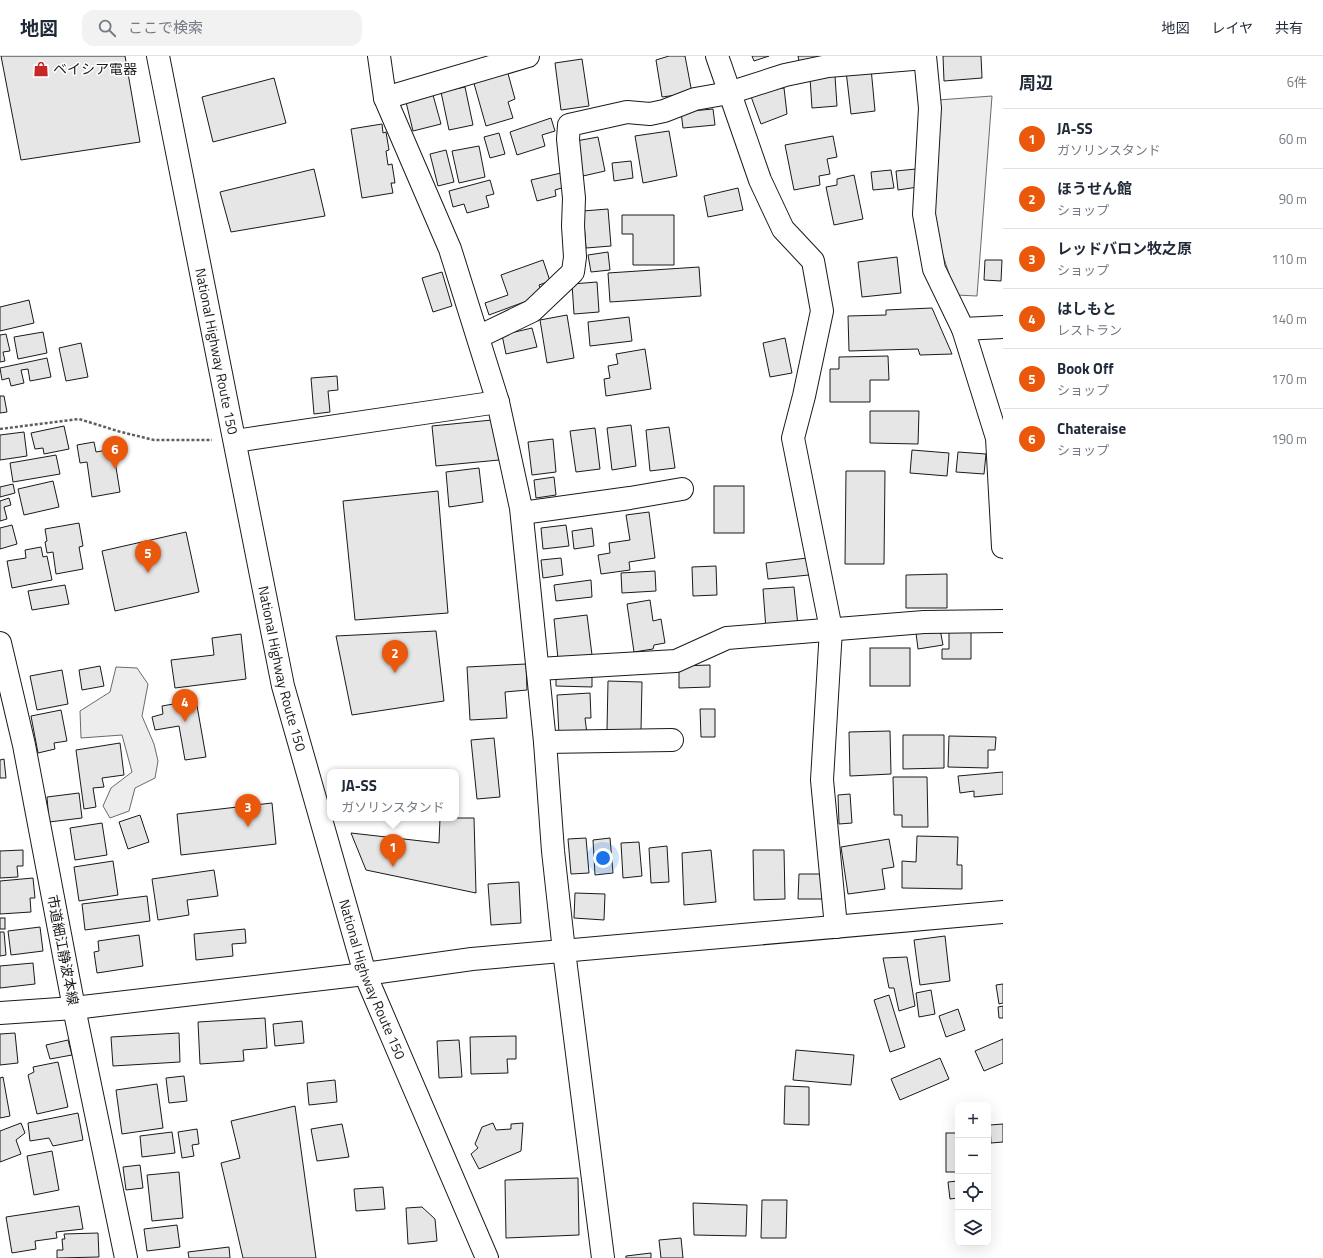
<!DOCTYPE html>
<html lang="ja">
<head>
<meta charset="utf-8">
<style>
  :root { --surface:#fff; --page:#f2f2f3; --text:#1f2937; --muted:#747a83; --line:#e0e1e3; --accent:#ea580c }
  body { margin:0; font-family:"Titillium Web","Noto Sans JP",sans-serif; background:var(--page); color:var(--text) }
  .controls { position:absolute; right:12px; bottom:12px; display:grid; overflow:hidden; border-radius:8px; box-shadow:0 4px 16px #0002 }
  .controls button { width:36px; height:36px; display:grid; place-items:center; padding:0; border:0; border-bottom:1px solid var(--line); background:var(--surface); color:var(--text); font:20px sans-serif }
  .you { position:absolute; left:603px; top:802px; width:14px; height:14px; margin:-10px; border:3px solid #fff; border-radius:50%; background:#1a73e8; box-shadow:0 0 0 6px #1a73e833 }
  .badge { display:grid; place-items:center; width:26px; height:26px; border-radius:50%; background:var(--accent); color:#fff; font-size:13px; font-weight:700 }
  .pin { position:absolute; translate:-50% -33px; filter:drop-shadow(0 1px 2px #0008) }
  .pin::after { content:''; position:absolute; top:21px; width:14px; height:12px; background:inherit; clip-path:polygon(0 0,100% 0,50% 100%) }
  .popup { position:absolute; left:327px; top:713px; width:132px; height:52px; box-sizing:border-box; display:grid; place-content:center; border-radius:8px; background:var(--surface); filter:drop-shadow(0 1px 3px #0005); font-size:13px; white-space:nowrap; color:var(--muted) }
  .popup b { font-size:15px; color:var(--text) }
  .popup::after { content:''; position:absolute; left:50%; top:100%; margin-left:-8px; border:8px solid transparent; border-top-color:var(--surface) }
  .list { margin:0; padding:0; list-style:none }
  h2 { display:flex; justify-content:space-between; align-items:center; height:52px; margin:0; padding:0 16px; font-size:17px }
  h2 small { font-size:13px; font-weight:400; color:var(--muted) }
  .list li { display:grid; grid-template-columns:26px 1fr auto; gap:12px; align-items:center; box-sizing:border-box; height:60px; padding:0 16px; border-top:1px solid var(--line) }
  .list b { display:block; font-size:15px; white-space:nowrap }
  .list p { margin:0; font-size:13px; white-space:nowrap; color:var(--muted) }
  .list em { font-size:13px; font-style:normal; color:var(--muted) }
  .icon { flex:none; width:22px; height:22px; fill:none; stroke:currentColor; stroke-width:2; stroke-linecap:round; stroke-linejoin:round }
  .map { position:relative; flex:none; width:1003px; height:1202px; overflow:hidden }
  header { display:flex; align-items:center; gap:24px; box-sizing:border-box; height:56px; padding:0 20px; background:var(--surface); border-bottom:1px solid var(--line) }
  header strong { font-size:19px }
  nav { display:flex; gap:22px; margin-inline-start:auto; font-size:14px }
  .search { width:280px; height:36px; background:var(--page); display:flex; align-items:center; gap:10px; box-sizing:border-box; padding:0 14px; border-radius:12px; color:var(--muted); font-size:15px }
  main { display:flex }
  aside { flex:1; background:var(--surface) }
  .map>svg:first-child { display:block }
</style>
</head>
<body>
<header>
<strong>地図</strong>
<div class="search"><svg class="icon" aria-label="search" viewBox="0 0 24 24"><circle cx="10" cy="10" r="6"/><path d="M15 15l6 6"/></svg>ここで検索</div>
<nav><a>地図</a><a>レイヤ</a><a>共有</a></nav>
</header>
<main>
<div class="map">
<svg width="1003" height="1202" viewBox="0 0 1003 1202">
  <rect width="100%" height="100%" fill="#fff"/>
  <g fill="#ededed" stroke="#6a6a6a">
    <polygon points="992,40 977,240 956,239 931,163 938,44"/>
    <polygon points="116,611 137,612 148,628 142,660 154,688 158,705 155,722 135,732 129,755 110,762 103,750 111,732 132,716 122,679 81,682 80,655 110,636"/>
  </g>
  <g fill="#e6e6e6" stroke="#1a1a1a">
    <polygon points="1,0 125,0 140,86 21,104"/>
    <polygon points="669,0 685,0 692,37 662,41 656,4"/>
    <polygon points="752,0 769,0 754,5"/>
    <polygon points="798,0 826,0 799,5"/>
    <polygon points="943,0 981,0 982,22 944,25"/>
    <polygon points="582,3 589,50 561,54 555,7"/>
    <polygon points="871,12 875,55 851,58 846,15"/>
    <polygon points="507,14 515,43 508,46 513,62 486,70 473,24"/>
    <polygon points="835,20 837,50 812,52 810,22"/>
    <polygon points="274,22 286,67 213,86 202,41"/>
    <polygon points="465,31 473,69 449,74 441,36"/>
    <polygon points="784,32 787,58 761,68 749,35"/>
    <polygon points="433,39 441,68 413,75 406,46"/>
    <polygon points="713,53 715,69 683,72 681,56"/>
    <polygon points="551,62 555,75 542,79 545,90 517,99 510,76"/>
    <polygon points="382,68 383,77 386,76 389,94 386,95 388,109 392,108 395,127 391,127 393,137 362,142 351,73"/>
    <polygon points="669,75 677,120 643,127 635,80"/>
    <polygon points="499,77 505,98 490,102 484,81"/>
    <polygon points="833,80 837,101 827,103 830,118 819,120 820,129 794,134 785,89"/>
    <polygon points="598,81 605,115 583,120 576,85"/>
    <polygon points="479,90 485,121 459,127 452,95"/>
    <polygon points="446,94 454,126 438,130 430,98"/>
    <polygon points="631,105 633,122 614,125 612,107"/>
    <polygon points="314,113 325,160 231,176 220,136"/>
    <polygon points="916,113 918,131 898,134 896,115"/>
    <polygon points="891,114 894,132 873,134 871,116"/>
    <polygon points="561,117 565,131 555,134 556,140 537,145 531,124"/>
    <polygon points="854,119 863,163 834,169 826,131 837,129 837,123"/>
    <polygon points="490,124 494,138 486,140 489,151 467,157 464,148 453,151 449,135"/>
    <polygon points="738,132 743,154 708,161 704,140"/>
    <polygon points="608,153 611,190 586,192 583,155"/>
    <polygon points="622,159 674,159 674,209 633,209 633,178 622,178"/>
    <polygon points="608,196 610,214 591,216 588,199"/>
    <polygon points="897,201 901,237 862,241 858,206"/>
    <polygon points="543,204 550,225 539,229 543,239 489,259 485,247 508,239 501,219"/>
    <polygon points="985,204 1002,204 1001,225 984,224"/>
    <polygon points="699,211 701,240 610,246 608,217"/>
    <polygon points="442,216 452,250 433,256 422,222"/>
    <polygon points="597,226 599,256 574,258 572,228"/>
    <polygon points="29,244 34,267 0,275 0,251"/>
    <polygon points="932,252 952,298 920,299 918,293 849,295 848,260 886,259 886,254"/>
    <polygon points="567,259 574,302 547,307 540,264"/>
    <polygon points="629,261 632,285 590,290 588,266"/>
    <polygon points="532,272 537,291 506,298 502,279"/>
    <polygon points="43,276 47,297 18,303 14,281"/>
    <polygon points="6,278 10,295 3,296 5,305 0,306 0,279"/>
    <polygon points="785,282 792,317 770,321 763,287"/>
    <polygon points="81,287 88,321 66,325 59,292"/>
    <polygon points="645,293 651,333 606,340 604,323 610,322 608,310 618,308 616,298"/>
    <polygon points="888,300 889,324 870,324 870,346 830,346 830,313 839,313 839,301"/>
    <polygon points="47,302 51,321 30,325 28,313 21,314 24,327 11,330 9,322 2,324 0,312"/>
    <polygon points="337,320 338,334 328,335 330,356 314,358 311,322"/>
    <polygon points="0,340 4,340 7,356 0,357"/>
    <polygon points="870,355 919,355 918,388 870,387"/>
    <polygon points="492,364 499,404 436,410 432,370"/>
    <polygon points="631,369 636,410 612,414 607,372"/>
    <polygon points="64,370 69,393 44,398 43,392 35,393 31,377"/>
    <polygon points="669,371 675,412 650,415 646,374"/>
    <polygon points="595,372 600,413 576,416 570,375"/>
    <polygon points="24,376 27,400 0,404 0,379"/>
    <polygon points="553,383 556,416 532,419 528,386"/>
    <polygon points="94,386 96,396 113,393 120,436 92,441 87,406 80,407 77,389"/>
    <polygon points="912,394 949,397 947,420 910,417"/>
    <polygon points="958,396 986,398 984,418 956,416"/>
    <polygon points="56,399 60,418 13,426 10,407"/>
    <polygon points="479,412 483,446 449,451 446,416"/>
    <polygon points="846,415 885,415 884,508 845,508"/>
    <polygon points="554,421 556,439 536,442 534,424"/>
    <polygon points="53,425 59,451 24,459 18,433"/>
    <polygon points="13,428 15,437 0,441 0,431"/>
    <rect x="714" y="430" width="30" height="47"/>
    <polygon points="438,435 448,557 355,564 343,445"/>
    <polygon points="9,442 11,449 4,451 7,463 0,465 0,445"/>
    <polygon points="649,456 655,502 629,506 630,514 601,518 598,499 610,497 609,487 630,484 626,459"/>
    <polygon points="79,467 83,490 79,491 83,513 56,518 53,496 47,497 45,486 47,485 45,473"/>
    <polygon points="12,469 17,488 0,493 0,472"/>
    <polygon points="566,469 569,490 543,493 541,472"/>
    <polygon points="592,472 594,490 574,493 572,475"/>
    <polygon points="186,476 199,536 115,555 102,495"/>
    <polygon points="41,491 43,501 47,500 52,524 12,532 7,505 26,502 25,494"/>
    <polygon points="561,502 563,519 543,522 541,504"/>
    <polygon points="807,502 809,519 768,523 766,507"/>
    <polygon points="716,510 717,539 693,540 692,511"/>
    <polygon points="655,515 656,535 622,537 621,517"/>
    <polygon points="947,518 947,552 906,552 906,519"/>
    <polygon points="591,524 592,541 556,545 554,529"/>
    <polygon points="65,529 69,548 32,554 28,535"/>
    <polygon points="794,531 798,570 766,573 763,533"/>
    <polygon points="650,544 653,565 661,563 665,587 654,589 653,593 634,596 627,548"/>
    <polygon points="587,559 592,599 558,603 554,563"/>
    <polygon points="940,573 943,589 918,593 916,577"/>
    <polygon points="436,575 444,645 352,659 336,580"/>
    <polygon points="949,576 971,576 971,603 942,603 942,593 949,593"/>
    <polygon points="241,578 246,623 175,632 171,604 214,599 212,582"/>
    <rect x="870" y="592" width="40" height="38"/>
    <polygon points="526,608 527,634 505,636 507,662 470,664 467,611"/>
    <polygon points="710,609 710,631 679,632 679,610"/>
    <polygon points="100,610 104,630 82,634 79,614"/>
    <polygon points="62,614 68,648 37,654 30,620"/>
    <polygon points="556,619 592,620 592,631 556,630"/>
    <polygon points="608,625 642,626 641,674 607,674"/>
    <polygon points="590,637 591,662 585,662 587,678 559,679 557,639"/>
    <polygon points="196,644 206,701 185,704 179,670 155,674 152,661 163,658 162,650"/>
    <polygon points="700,653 715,653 715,681 701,681"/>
    <polygon points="61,654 67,685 54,687 55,693 38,697 31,660"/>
    <polygon points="890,675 891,718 850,720 849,676"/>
    <polygon points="903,679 944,679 944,712 903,713"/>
    <polygon points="949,680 996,681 995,694 988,694 988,712 948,711"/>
    <polygon points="494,682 500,741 477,743 471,684"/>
    <polygon points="120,687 124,719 102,722 104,731 93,732 96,751 84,753 76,694"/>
    <polygon points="4,703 6,722 0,722 0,704"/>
    <polygon points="1003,716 1003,738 974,741 974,735 960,737 958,720"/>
    <polygon points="893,721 927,721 928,771 902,771 902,759 894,759"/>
    <polygon points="79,737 82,762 49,766 47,741"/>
    <polygon points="850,738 852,767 839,768 838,739"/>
    <polygon points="272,747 276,788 181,799 177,758"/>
    <polygon points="140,759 149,786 128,793 119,766"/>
    <polygon points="440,762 474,762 476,837 366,814 351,777 439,787"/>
    <polygon points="102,767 107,799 75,804 70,772"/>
    <polygon points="917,780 958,781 957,809 962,809 962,833 902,832 902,805 916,806"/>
    <polygon points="586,782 589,817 571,818 568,783"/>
    <polygon points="610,782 613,817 595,819 593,784"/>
    <polygon points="889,783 894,811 882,813 885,833 848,838 841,791"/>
    <polygon points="639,786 642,820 623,822 621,787"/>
    <polygon points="667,790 669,826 651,827 649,792"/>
    <polygon points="23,794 23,810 17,810 18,821 0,822 0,795"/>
    <polygon points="711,794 716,846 684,849 682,797"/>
    <polygon points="753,794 784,794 785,843 754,844"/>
    <polygon points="113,805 118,839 79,845 74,811"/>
    <polygon points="214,814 218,840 187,844 189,859 158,864 152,823"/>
    <polygon points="799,818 824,818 824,843 798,843"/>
    <polygon points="33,822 35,842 30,842 31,856 0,858 0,825"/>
    <polygon points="519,826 521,867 491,869 488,828"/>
    <polygon points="575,837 605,838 604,864 574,862"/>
    <polygon points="147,840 150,865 85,874 82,848"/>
    <rect x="0" y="862" width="5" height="11"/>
    <polygon points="40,871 43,895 11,899 8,875"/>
    <polygon points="245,873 246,887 232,888 233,900 196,904 194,878"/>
    <polygon points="0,876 4,876 6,899 0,900"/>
    <polygon points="139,879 143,910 97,917 94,896 99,895 98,885"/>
    <polygon points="945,880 950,925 920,929 914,884"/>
    <polygon points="907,901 915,950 899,955 894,932 889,932 883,902"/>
    <polygon points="33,907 35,928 0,932 0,910"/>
    <polygon points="1003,928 1003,947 999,948 996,929"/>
    <polygon points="931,934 935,958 919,961 916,937"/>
    <polygon points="889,939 905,991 890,996 874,944"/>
    <polygon points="1003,950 1003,962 999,962 998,951"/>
    <polygon points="958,953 965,974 946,981 939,960"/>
    <polygon points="265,962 267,992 243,994 244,1005 200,1008 198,966"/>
    <polygon points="302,965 304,987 275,990 273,968"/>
    <polygon points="15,977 18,1007 0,1009 0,978"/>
    <polygon points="179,977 180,1006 113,1010 111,981"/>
    <polygon points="516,980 516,1003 507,1003 508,1017 471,1018 470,981"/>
    <polygon points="1003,983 1003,1007 984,1015 975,995"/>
    <polygon points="68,984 72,999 50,1003 46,989"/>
    <polygon points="459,984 462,1021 439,1022 437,985"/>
    <polygon points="796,994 854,999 851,1029 793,1024"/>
    <polygon points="940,1002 949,1023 900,1044 891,1023"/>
    <polygon points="58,1006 68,1051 37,1058 28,1019 34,1016 33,1011"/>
    <polygon points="184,1020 187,1045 169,1047 166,1022"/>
    <polygon points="3,1021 10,1060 0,1062 0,1022"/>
    <polygon points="335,1024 337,1046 309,1049 307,1027"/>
    <polygon points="157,1028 163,1072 122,1078 116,1034"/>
    <polygon points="785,1030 809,1031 809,1069 784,1068"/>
    <polygon points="295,1050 316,1202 243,1202 221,1107 240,1102 231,1065"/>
    <polygon points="78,1057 83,1084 53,1090 49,1082 30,1085 28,1067"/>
    <polygon points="21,1067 25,1077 16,1084 21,1098 0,1106 0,1075"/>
    <polygon points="493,1067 496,1074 511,1073 511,1068 523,1067 521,1095 479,1113 471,1098 478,1092 475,1088 482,1071"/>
    <polygon points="342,1068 349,1101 317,1105 311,1073"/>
    <polygon points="1003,1068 1003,1086 991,1087 990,1069"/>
    <polygon points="197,1073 199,1088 192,1089 194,1100 182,1102 178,1076"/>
    <polygon points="172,1076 175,1097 142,1101 140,1080"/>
    <rect x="946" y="1077" width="12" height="39"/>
    <polygon points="52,1095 59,1134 34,1139 27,1100"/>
    <polygon points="140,1109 143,1132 126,1134 123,1111"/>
    <polygon points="179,1116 183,1162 152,1165 147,1119"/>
    <polygon points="578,1122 579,1179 506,1182 505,1124"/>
    <polygon points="958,1125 958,1142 950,1143 948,1126"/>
    <polygon points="383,1131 385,1153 356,1155 354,1133"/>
    <polygon points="762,1144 787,1144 786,1182 761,1182"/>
    <polygon points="693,1147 747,1149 746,1180 694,1179"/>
    <polygon points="79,1150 83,1173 56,1176 57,1182 35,1185 36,1193 12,1197 6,1161"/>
    <polygon points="422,1151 435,1163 437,1185 408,1188 406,1152"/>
    <polygon points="177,1169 180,1191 147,1195 144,1173"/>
    <polygon points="98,1177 99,1201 57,1202 57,1194 63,1194 62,1183 65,1183 64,1178"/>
    <polygon points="681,1182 683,1202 661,1202 659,1184"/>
    <polygon points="229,1191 230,1202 189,1202 188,1196"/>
    <polygon points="651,1197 651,1202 626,1202 626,1200"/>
  </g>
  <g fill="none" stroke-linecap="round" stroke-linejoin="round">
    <defs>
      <g id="minor">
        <polyline points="379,0 385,42 450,193 498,346 521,452 545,686 553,795 564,895 603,1202"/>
        <polyline points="717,0 760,124 783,173 813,205 822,255 804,340 793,382 831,573 822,724 836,871"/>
        <polyline points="925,0 930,52 924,158 934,213 963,273 997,382 1003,491"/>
        <polyline points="385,42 528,0"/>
        <polyline points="963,273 1003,271"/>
        <polyline points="478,281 532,255 573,216 575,201 573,170 574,142 568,83 569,69 627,56 650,58 664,55 695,43 729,37 785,19 828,10 925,2"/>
        <polyline points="235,385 498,346"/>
        <polyline points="522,457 630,442 682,433"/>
        <polyline points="0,587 24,689 74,952 126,1202"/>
        <polyline points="538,613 676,605 727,582 924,566 1003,565"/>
        <polyline points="545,686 672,684"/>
        <polyline points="0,957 74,952 365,918 472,903 1003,856"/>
      </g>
      <g id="highway">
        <path id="s1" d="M158,0L283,630L365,918L487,1202"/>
      </g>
    </defs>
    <use href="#minor" stroke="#1a1a1a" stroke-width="24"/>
    <use href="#highway" stroke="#1a1a1a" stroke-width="24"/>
    <polyline stroke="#5f5f5f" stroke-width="2.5" stroke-dasharray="3 2" stroke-linecap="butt" points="0,373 79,363 121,376 154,384 212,384"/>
    <use href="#minor" stroke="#fff" stroke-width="22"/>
    <use href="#highway" stroke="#fff" stroke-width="22"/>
  </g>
  <defs>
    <symbol id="shop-bare" viewBox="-9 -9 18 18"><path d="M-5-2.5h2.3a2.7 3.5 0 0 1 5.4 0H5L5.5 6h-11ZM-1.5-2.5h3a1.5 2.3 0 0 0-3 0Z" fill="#c62828" stroke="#fff" stroke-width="2.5" paint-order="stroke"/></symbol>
  </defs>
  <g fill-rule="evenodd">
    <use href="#shop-bare" x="30" y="2" width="22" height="22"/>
  </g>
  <g text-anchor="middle" stroke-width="3" stroke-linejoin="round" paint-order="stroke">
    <g font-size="14" fill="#1a1a1a" stroke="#fff" text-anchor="start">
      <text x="53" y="18">ベイシア電器</text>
    </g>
    <g font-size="14" fill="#1a1a1a" stroke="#fff">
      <text dy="5" stroke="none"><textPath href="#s1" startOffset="301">National Highway Route 150</textPath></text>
      <text dy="5" stroke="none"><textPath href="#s1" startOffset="625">National Highway Route 150</textPath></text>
      <text transform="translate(63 894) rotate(79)" y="5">市道細江静波本線</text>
      <text dy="5" stroke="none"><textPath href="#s1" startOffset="949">National Highway Route 150</textPath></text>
    </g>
  </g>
</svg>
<div class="controls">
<button>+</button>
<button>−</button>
<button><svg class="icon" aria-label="locate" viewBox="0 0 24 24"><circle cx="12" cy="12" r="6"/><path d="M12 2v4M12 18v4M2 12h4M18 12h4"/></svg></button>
<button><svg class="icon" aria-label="layers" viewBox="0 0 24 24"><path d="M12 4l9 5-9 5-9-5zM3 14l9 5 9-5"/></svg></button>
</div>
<div class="you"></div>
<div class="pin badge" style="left:393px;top:811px">1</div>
<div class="popup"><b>JA-SS</b>ガソリンスタンド</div>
<div class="pin badge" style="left:395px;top:617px">2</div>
<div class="pin badge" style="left:248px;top:771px">3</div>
<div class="pin badge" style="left:185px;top:666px">4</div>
<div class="pin badge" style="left:148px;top:517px">5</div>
<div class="pin badge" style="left:115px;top:413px">6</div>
</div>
<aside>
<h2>周辺<small>6件</small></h2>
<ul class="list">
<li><span class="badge">1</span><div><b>JA-SS</b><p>ガソリンスタンド</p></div><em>60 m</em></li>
<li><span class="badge">2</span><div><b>ほうせん館</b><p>ショップ</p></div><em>90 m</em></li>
<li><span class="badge">3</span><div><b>レッドバロン牧之原</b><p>ショップ</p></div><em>110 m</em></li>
<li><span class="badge">4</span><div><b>はしもと</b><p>レストラン</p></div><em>140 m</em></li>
<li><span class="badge">5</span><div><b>Book Off</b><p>ショップ</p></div><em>170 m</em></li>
<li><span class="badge">6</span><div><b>Chateraise</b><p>ショップ</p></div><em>190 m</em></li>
</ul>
</aside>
</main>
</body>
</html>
